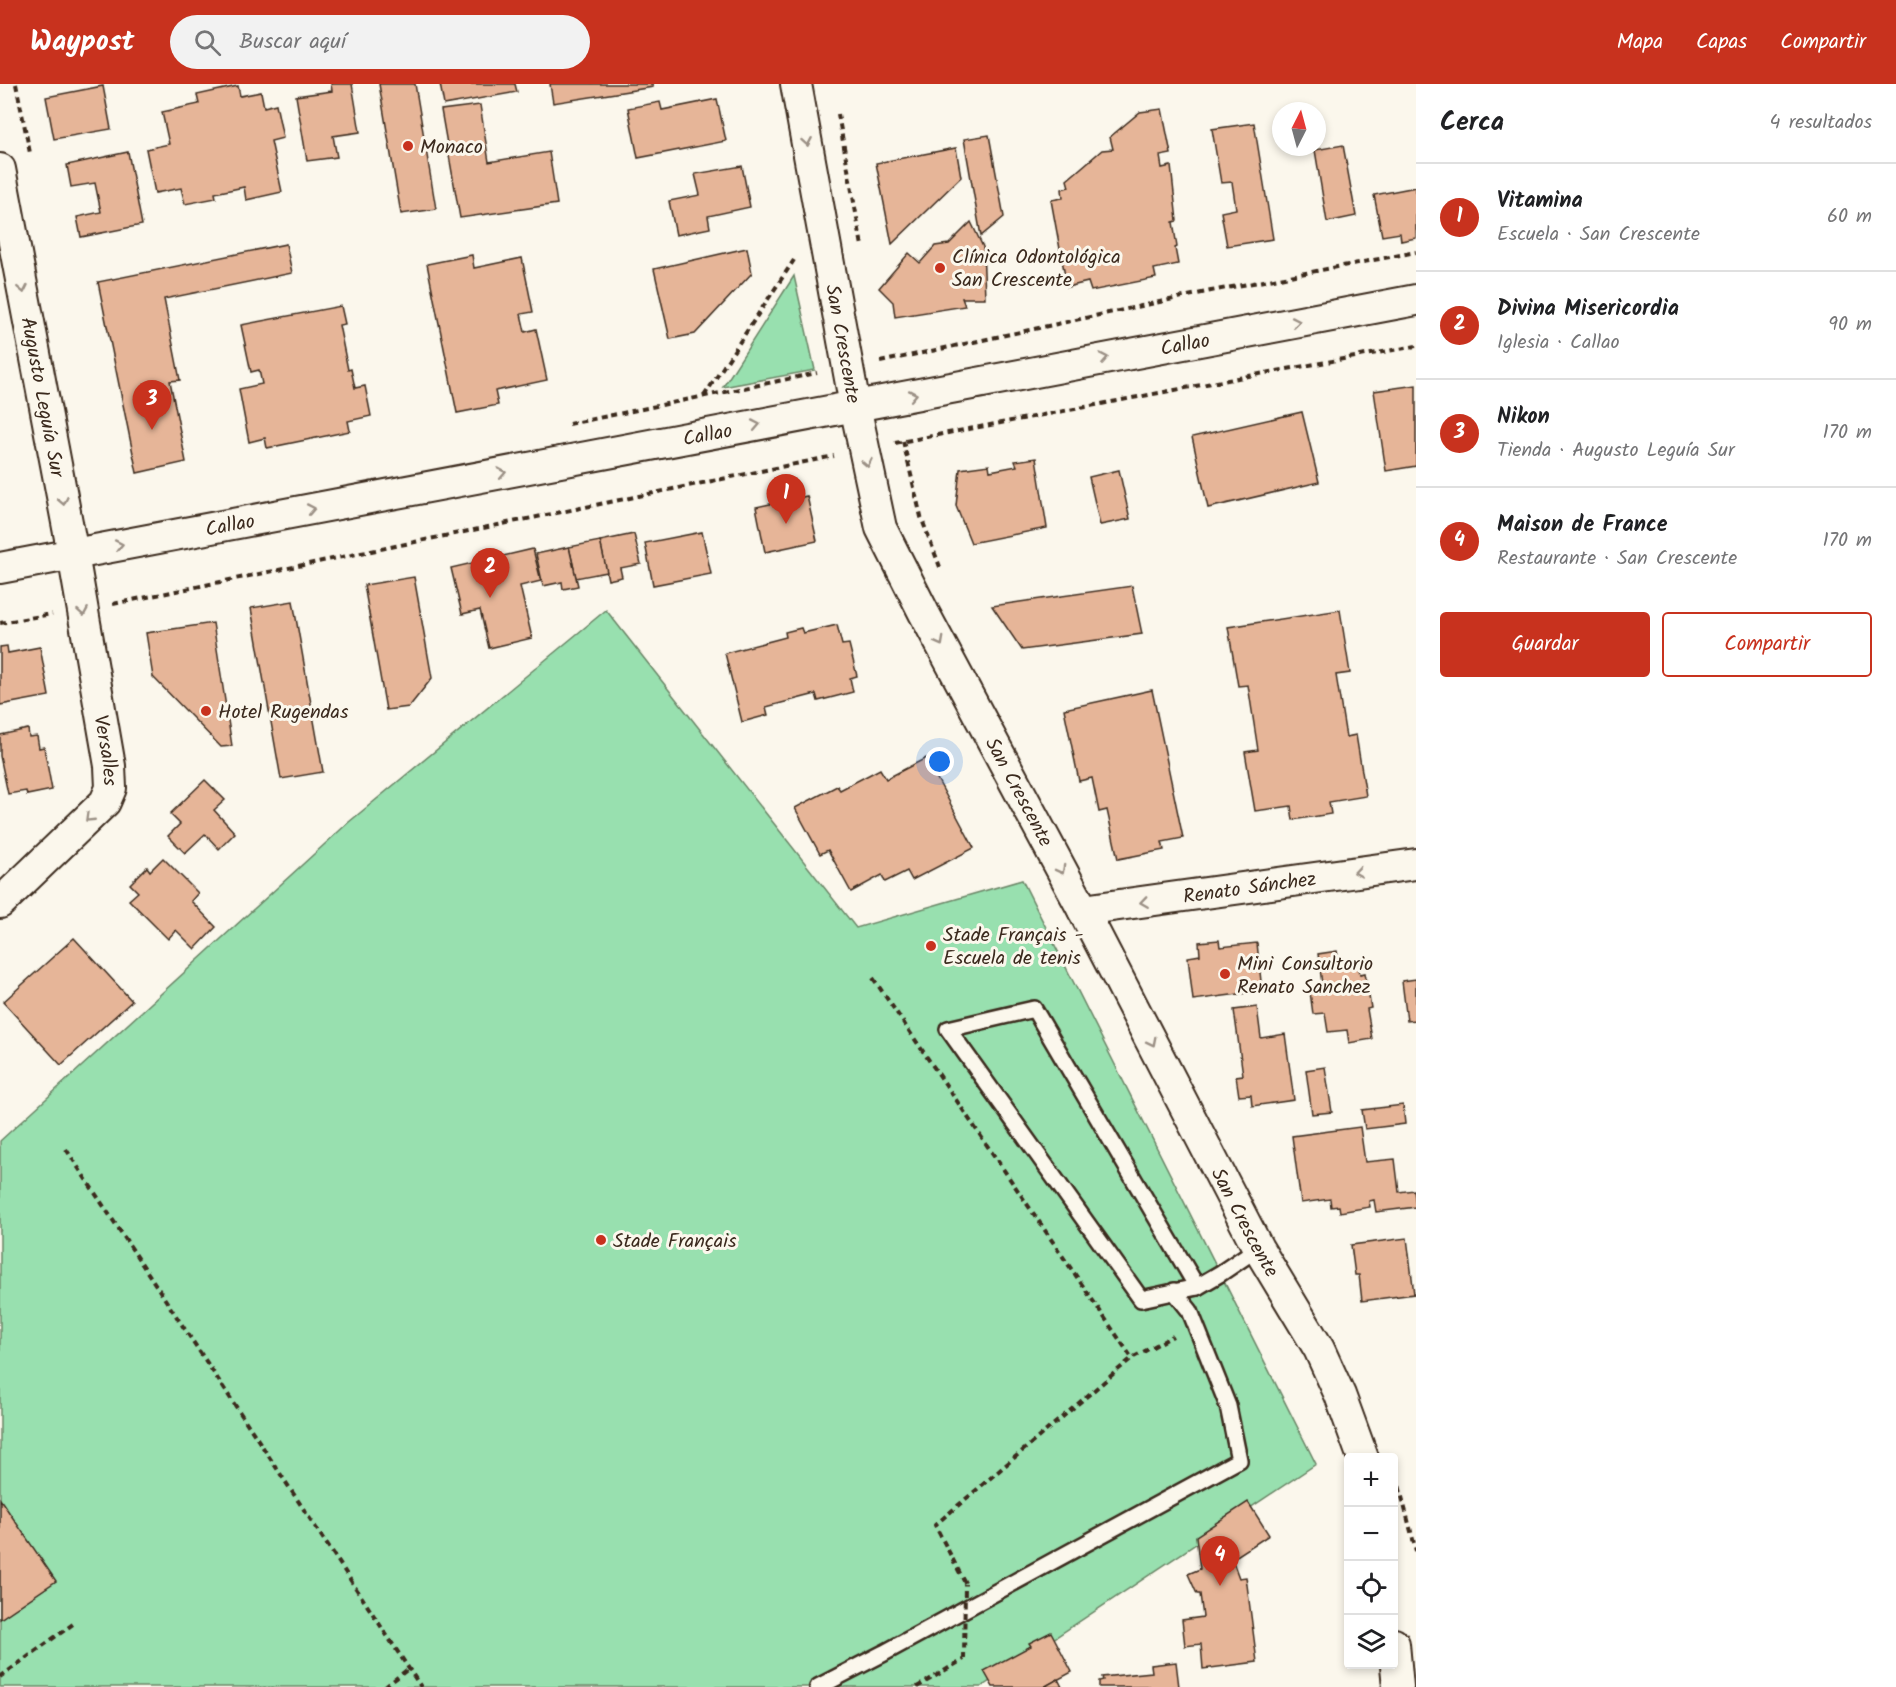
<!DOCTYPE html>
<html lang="es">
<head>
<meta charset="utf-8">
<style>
  :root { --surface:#fff; --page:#f2f2f2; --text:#202124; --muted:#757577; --line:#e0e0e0; --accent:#c8321e }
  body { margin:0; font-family:Kalam,sans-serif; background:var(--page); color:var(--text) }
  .controls { position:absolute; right:18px; bottom:18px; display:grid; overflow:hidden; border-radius:6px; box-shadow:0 3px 9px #0003 }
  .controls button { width:54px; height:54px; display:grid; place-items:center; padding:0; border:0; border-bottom:2px solid var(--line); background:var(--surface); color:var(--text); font:30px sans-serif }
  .compass { position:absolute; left:1272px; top:18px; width:54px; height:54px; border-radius:50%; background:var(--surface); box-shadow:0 3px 9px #0003; rotate:6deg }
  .you { position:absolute; left:940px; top:678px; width:21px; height:21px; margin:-15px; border:4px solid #fff; border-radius:50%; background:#1a73e8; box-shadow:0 0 0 9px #1a73e833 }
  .badge { display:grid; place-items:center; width:39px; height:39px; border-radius:50%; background:var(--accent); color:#fff; font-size:20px; font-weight:700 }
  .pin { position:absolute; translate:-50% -50px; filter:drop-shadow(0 2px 3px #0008) }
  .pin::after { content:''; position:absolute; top:32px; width:21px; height:18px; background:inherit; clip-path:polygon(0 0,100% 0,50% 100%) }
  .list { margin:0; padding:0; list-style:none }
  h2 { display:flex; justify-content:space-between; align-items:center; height:78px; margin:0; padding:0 24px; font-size:26px }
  h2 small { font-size:20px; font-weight:400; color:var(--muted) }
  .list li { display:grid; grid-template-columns:39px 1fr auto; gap:18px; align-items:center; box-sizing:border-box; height:108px; padding:0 24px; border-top:2px solid var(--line) }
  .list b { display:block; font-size:22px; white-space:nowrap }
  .list p { margin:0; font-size:20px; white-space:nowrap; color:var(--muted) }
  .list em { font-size:20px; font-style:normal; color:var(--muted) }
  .actions { display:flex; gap:12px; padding:18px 24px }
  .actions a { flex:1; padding:14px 0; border:2px solid var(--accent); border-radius:6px; text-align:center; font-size:21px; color:var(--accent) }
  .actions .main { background:var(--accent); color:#fff }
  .icon { flex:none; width:33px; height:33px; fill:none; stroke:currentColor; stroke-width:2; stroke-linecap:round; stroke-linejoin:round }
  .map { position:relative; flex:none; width:1416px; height:1603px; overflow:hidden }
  header { display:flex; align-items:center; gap:36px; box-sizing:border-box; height:84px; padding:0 30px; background:var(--accent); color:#fff }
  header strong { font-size:28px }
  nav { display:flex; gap:33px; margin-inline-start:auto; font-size:21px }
  .search { width:420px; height:54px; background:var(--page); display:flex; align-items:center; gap:15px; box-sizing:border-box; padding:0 21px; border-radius:33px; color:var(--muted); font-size:22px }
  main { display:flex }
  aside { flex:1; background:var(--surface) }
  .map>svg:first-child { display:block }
</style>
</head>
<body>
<header>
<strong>Waypost</strong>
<div class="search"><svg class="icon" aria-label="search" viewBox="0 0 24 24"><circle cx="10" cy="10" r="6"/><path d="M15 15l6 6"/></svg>Buscar aquí</div>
<nav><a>Mapa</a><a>Capas</a><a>Compartir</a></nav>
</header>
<main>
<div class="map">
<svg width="1416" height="1603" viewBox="0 0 1416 1603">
  <rect width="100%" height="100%" fill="#fbf7ec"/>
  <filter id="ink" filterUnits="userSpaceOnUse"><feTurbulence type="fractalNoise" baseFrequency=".0167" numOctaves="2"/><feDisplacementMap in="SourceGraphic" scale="12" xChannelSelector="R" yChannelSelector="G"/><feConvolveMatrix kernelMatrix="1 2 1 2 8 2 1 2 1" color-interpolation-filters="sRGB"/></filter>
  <g filter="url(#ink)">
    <g fill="#98e0af" stroke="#6a8566" stroke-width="1.5">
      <polygon points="794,192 815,286 723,303"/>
      <polygon points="606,526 856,844 1022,796 1316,1380 981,1603 0,1603 0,1057 349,738"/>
    </g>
    <g fill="#e6b598" stroke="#3b2a1e" stroke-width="1.5">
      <polygon points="331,0 352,0 360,48 333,52 337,73 307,77 296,12 332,7"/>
      <polygon points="379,0 415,0 436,125 401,130"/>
      <polygon points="440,0 515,0 517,8 444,21"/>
      <polygon points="550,0 653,0 653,3 553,19"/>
      <polygon points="103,2 111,45 54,55 46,13"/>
      <polygon points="238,2 240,12 261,8 264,23 276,20 283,54 271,57 282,108 246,116 244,103 215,109 216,114 185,120 181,104 155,109 146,65 169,60 162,28 199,20 197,11"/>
      <polygon points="717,15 726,57 638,74 628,24 660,18 662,26"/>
      <polygon points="480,21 489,78 549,68 557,120 460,134 441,26"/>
      <polygon points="1162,25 1171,70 1160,72 1162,84 1171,82 1177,137 1173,138 1177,163 1175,164 1178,180 1154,185 1156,194 1091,207 1088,198 1067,203 1051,116 1063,114 1062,105 1069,103 1067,96 1102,66 1113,65 1110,53 1140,28"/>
      <polygon points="1254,39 1273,155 1227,162 1221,128 1236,125 1232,98 1221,99 1212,45"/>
      <polygon points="989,51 1004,133 981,152 964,55"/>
      <polygon points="1343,61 1356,132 1327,138 1315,66"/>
      <polygon points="956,64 961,93 892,160 876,79"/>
      <polygon points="128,68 142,141 81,153 77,133 101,128 95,99 71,103 67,81"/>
      <polygon points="742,82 750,123 708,132 710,144 676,151 669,117 700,111 695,90"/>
      <polygon points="1416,103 1416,154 1401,157 1400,149 1382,152 1374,111"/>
      <polygon points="971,138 983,163 985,214 962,214 965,222 895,233 893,218 879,204 909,169 920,179 935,162 949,160"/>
      <polygon points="286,160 292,189 164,215 180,296 170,297 186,378 137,389 98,198"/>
      <polygon points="747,164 752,189 695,250 670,255 654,185"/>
      <polygon points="472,171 474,184 522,174 533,228 521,230 525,248 536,245 547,296 495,307 498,321 457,329 427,180"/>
      <polygon points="341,222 345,240 339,241 348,286 351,285 355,304 365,302 371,332 348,337 350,347 267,364 265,354 249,358 239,305 262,300 259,286 251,288 241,241"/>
      <polygon points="1416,301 1416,382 1386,387 1374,307"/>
      <polygon points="1302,328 1319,398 1208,424 1192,353"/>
      <polygon points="1036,374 1047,444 971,459 956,422 960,385 989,381 990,387 1017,382 1015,377"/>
      <polygon points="1119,386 1130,435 1100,441 1089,393"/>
      <polygon points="807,412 817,457 765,468 756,423"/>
      <polygon points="702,448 711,490 653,501 645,459"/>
      <polygon points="634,450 641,480 620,484 622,493 608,496 600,457"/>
      <polygon points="600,457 607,488 576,494 569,463"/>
      <polygon points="569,463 578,502 563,505 562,498 543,502 536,470"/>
      <polygon points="533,465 541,497 520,502 532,554 489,564 480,526 462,530 451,484"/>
      <polygon points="414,493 432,594 409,623 386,626 364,501"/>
      <polygon points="1132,502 1142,550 1022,566 992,522"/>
      <polygon points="293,517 323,688 281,695 251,524"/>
      <polygon points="1340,526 1350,589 1336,591 1346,653 1356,651 1366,712 1329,718 1331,730 1293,736 1291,722 1255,727 1245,668 1258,666 1248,601 1238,602 1228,543"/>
      <polygon points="213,539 232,662 221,663 153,593 146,549"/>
      <polygon points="837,541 842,561 849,560 857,592 850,594 853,608 818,617 816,610 766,623 768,631 742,638 725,569 786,553 785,548 801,544 803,549"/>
      <polygon points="7,562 8,569 40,563 49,612 0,621 0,563"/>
      <polygon points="1152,606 1183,754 1162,758 1164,766 1118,775 1107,726 1099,728 1092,694 1079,697 1064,625"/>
      <polygon points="28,645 29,653 37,652 39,664 44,663 52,706 27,711 26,707 8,710 0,672 0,651"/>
      <polygon points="926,674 974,764 912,796 907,787 885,798 882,791 851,808 828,766 820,770 795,724 837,702 840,706 880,685 886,695"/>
      <polygon points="205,696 225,716 214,726 235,749 219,765 205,750 185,769 168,752 180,740 170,730"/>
      <polygon points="163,774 198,809 191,817 216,843 195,865 176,846 168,855 129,816 138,808 130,800 147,783 150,787"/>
      <polygon points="74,854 132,917 61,981 3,918"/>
      <polygon points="1219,856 1220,863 1257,859 1262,907 1193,916 1188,873 1200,871 1199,858"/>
      <polygon points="1337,867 1340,884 1358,882 1360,890 1365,889 1371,924 1367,925 1372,955 1349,959 1347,946 1328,948 1325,929 1313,930 1310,908 1323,907 1318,870"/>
      <polygon points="1416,895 1416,936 1407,937 1402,897"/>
      <polygon points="1257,923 1261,954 1285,950 1294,1016 1252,1022 1251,1011 1239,1012 1236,992 1243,991 1234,926"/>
      <polygon points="1325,983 1332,1028 1312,1030 1306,986"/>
      <polygon points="1403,1021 1405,1040 1365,1045 1362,1026"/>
      <polygon points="1360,1043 1365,1078 1395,1075 1399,1108 1414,1106 1416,1123 1376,1128 1374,1116 1369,1117 1370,1123 1340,1128 1339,1122 1331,1123 1330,1115 1301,1119 1292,1052"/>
      <polygon points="1407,1154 1414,1210 1362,1217 1359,1191 1355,1191 1351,1161"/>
      <polygon points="0,1415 56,1497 0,1535"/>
      <polygon points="1248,1418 1269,1451 1232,1475 1239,1494 1246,1493 1257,1578 1203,1585 1201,1560 1185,1562 1182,1536 1203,1533 1200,1510 1197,1510 1188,1490 1200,1485 1196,1452"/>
      <polygon points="1051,1548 1072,1588 1044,1603 993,1603 984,1587 1031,1562 1029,1559"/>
      <polygon points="1176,1578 1179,1603 1099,1603 1099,1597 1103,1596 1102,1593 1152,1588 1151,1581"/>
      <polygon points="1058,1595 1062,1603 1044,1603"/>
    </g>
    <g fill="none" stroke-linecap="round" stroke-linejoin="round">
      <defs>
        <g id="lane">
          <polygon points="1034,925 1197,1203 1141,1215 948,945"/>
          <polyline points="1197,1203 1221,1189 1258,1164"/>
          <polyline points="818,1603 884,1569 1239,1376 1228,1322 1190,1227 1174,1207"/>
        </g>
        <g id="street">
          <path id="s1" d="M796,0L855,322L881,444L924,529L1083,826L1258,1164L1319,1265L1340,1311L1363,1374"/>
          <path id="s2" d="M0,85L73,470L110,682L111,704L105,718L0,819"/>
          <path id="s3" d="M0,484L1416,216"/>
          <path id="s4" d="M1083,826L1416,780"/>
          <polyline points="1394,1560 1398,1603"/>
        </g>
      </defs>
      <use href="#lane" stroke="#3b2a1e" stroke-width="20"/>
      <use href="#street" stroke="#3b2a1e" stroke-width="34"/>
      <g stroke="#3b2a1e" stroke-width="4" stroke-dasharray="6 4.5" stroke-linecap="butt">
        <polyline points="16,0 30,69"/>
        <polyline points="838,30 862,162"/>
        <polyline points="880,278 1211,207 1416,168"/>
        <polyline points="704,312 794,176"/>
        <polyline points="569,340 817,289"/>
        <polyline points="903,357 921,433 940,483"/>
        <polyline points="895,359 1254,291 1416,262"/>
        <polyline points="113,520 834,372"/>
        <polyline points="0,539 52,530"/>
        <polyline points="873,894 1132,1274"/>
        <polyline points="66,1065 421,1603"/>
        <polyline points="1394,1382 1416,1467"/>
        <polyline points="965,1499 935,1441 1132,1274 1173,1252"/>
        <polyline points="0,1593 73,1540"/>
        <polyline points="385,1603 408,1585"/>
        <polyline points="917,1603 964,1575"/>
      </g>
      <use href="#lane" stroke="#fbf7ec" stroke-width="15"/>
      <use href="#street" stroke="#fbf7ec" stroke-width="30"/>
      <polyline stroke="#3b2a1e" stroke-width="4" stroke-dasharray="6 4.5" stroke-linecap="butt" points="964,1575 965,1500"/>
    </g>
    <defs><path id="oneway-chevron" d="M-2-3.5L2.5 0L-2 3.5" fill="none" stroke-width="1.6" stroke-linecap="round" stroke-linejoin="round" transform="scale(1.5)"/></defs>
    <g stroke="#9b9085">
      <use href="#oneway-chevron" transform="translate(807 58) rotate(80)"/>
      <use href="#oneway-chevron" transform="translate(23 205) rotate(79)"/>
      <use href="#oneway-chevron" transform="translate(1296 238) rotate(-11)"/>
      <use href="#oneway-chevron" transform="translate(1104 274) rotate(-11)"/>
      <use href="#oneway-chevron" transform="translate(913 311) rotate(-11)"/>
      <use href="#oneway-chevron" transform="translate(756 341) rotate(-11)"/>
      <use href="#oneway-chevron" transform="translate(867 379) rotate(78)"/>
      <use href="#oneway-chevron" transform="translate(502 389) rotate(-11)"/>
      <use href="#oneway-chevron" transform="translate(63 417) rotate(79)"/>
      <use href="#oneway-chevron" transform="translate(311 425) rotate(-11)"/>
      <use href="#oneway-chevron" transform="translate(119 461) rotate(-11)"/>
      <use href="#oneway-chevron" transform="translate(83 528) rotate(80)"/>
      <use href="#oneway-chevron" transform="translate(940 558) rotate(62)"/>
      <use href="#oneway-chevron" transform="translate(89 734) rotate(136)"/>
      <use href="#oneway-chevron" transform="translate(1061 786) rotate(62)"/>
      <use href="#oneway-chevron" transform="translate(1358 788) rotate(172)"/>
      <use href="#oneway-chevron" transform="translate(1144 818) rotate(172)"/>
      <use href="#oneway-chevron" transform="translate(1152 958) rotate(63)"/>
    </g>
  </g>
  <g fill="#c8321e" stroke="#fbf7ec" stroke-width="2">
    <circle cx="408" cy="62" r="6"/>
    <circle cx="940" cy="184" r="6"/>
    <circle cx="206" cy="627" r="6"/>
    <circle cx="931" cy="862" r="6"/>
    <circle cx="1225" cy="890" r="6"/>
    <circle cx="601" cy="1156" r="6"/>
  </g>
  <g text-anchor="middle" stroke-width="6" stroke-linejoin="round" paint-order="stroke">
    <g font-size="20" fill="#3b2a1e" stroke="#fbf7ec" text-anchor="start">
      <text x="420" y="69">Monaco</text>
      <text x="952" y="179">Clínica Odontológica<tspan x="952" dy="23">San Crescente</tspan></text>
      <text x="218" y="634">Hotel Rugendas</text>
      <text x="943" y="857">Stade Français -<tspan x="943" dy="23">Escuela de tenis</tspan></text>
      <text x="1237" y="886">Mini Consultorio<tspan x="1237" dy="23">Renato Sanchez</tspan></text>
      <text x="613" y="1163">Stade Français</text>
    </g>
    <g font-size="20" fill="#3b2a1e" stroke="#fbf7ec">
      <text dy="7" stroke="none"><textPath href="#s3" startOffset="1206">Callao</textPath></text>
      <text dy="7" stroke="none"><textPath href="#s1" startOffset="264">San Crescente</textPath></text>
      <text dy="7" stroke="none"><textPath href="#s2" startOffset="232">Augusto Leguía Sur</textPath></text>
      <text dy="7" stroke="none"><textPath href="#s3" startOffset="720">Callao</textPath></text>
      <text dy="7" stroke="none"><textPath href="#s3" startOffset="234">Callao</textPath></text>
      <text dy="7" stroke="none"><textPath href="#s2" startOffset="591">Versalles</textPath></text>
      <text dy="7" stroke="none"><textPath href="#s1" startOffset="750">San Crescente</textPath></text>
      <text dy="7" stroke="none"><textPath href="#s4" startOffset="168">Renato Sánchez</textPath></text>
      <text dy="7" stroke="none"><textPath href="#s1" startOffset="1236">San Crescente</textPath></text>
    </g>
  </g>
</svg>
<div class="controls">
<button>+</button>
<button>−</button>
<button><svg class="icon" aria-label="locate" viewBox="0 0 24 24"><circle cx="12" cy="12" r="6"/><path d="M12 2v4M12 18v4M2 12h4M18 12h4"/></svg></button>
<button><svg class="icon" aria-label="layers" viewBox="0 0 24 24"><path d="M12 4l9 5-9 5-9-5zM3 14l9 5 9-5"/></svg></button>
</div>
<svg class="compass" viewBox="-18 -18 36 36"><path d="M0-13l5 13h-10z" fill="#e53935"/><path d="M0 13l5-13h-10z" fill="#757577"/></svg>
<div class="you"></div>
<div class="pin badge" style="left:786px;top:440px">1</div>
<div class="pin badge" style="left:490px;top:514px">2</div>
<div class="pin badge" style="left:152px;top:346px">3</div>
<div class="pin badge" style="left:1220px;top:1502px">4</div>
</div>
<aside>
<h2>Cerca<small>4 resultados</small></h2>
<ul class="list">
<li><span class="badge">1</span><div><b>Vitamina</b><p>Escuela · San Crescente</p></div><em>60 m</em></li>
<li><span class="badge">2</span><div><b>Divina Misericordia</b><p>Iglesia · Callao</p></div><em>90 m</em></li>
<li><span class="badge">3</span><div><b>Nikon</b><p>Tienda · Augusto Leguía Sur</p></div><em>170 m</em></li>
<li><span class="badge">4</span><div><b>Maison de France</b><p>Restaurante · San Crescente</p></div><em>170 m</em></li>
</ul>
<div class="actions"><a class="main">Guardar</a><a>Compartir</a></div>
</aside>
</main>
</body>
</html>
